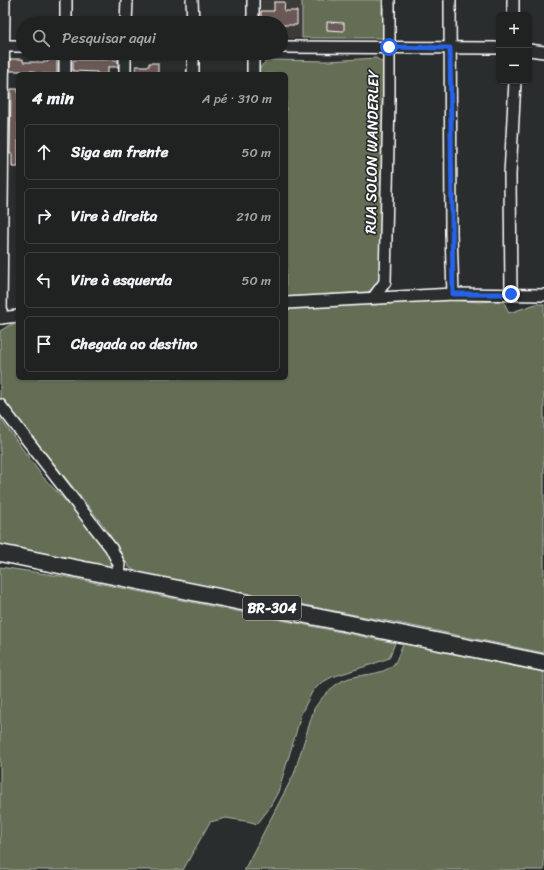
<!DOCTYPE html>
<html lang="pt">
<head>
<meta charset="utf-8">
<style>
  :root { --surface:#202222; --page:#282a2a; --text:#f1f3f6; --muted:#a2a4a5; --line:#3d3f40 }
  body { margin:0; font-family:Sriracha,sans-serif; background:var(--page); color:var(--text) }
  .controls { position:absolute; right:12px; top:12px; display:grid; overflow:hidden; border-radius:6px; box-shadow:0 1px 3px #0004 }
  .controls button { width:36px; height:36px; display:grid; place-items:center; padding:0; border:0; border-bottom:1px solid var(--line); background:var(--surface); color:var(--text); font:20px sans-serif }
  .stop { position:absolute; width:12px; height:12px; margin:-9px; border:3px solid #2563eb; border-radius:50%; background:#fff }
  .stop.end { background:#2563eb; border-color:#fff; box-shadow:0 1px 4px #0008 }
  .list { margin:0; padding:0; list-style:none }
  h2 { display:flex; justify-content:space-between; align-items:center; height:52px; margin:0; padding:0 16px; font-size:17px }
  h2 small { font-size:13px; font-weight:400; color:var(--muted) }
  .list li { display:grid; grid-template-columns:26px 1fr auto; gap:12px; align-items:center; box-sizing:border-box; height:56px; margin:0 8px 8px; padding:0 8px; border:1px solid var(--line); border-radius:6px }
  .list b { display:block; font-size:15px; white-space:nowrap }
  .list em { font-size:13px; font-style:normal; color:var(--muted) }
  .icon { flex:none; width:22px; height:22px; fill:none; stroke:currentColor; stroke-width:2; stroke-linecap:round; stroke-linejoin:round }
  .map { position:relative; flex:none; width:544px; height:870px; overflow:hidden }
  .search { position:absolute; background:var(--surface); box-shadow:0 1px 3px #0004; left:16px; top:16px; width:272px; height:44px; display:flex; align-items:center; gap:10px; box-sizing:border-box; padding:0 14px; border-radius:22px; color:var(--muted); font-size:15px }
  .panel { position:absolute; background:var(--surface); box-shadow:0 1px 3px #0004; left:16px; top:72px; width:272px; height:308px; border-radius:6px }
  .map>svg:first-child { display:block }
</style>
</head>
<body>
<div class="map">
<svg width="544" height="870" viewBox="0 0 544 870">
  <rect width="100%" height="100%" fill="#2a2d2e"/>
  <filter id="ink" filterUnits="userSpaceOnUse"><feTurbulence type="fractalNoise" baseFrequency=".025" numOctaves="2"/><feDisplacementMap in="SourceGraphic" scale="8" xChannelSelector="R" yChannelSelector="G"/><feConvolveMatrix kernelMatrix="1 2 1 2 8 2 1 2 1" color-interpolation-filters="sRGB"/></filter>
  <g filter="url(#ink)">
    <polygon fill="#3e3a39" points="258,0 302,0 302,38 281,38 281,23 258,23"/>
    <g fill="#636e54" stroke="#b1b6aa">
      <polygon points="302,0 382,0 382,17 384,17 383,38 302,38"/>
      <path d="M376,58L384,63L380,279L377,285L368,292L286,297V74H258C260,67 262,63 270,60L329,61Z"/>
      <polygon points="451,300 480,302 503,300 509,313 536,304 544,304 544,653 398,623 140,574 129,567 104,526 0,396 0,331 10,325 18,324 18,378 286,378 286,307 354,304 375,305 408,301"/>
      <polygon points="0,418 42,476 88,525 99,542 111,555 114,568 0,545"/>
      <polygon points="0,567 67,577 395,643 389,658 373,664 332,677 321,683 312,692 301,714 295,736 278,792 268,810 257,824 251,822 226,818 210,822 183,870 0,870"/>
      <path d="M403,644L544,672V870H244L294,774L314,709C321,698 330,688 342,681C356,673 383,677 394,664C398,659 400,649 403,644Z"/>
    </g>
    <g fill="#6b5954" stroke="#fff">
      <polygon points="274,2 285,2 284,11 297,11 297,25 281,25 281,23 261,23 261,11 274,11"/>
      <polygon points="327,22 344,23 344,31 327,30"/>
      <polygon points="10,59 23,59 23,62 48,62 48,60 57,60 57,74 34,74 34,71 10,71"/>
      <polygon points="73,60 118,60 118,67 108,67 108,74 97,74 97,72 73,71"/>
      <polygon points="149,63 158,63 158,74 136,74 136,66 149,66"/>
      <polygon points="11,89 18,89 18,167 12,167 12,154 10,154"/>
    </g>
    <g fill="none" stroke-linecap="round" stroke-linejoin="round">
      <defs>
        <g id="minor">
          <polyline points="192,0 193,23"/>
          <polyline points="450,0 451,233 453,294"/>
          <polyline points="513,15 513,0"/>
          <polyline points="66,23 66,0"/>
          <polyline points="126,23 127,0"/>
          <polyline points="253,23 253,0"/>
          <polyline points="0,46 23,46"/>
          <polyline points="281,47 499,48"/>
          <polyline points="529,50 544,52"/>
          <polyline points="65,74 65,53"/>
          <polyline points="125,74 125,53"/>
          <polyline points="193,74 193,53"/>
          <polyline points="253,74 253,53"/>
          <polyline points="511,294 510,175 515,81"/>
          <polyline points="374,297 385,282 389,99 389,0"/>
          <polyline points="286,303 453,294 544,295"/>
          <polyline points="0,318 18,316"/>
          <polyline points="1,318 4,0"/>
          <polyline points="0,405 111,548 119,564 118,576"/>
        </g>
        <polyline id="highway" points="0,553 544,663"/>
      </defs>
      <use href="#minor" stroke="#fff" stroke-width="14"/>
      <use href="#highway" stroke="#fff" stroke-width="19"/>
      <use href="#minor" stroke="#2a2d2e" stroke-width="11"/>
      <use href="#highway" stroke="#2a2d2e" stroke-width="16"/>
    </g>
  </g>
  <g fill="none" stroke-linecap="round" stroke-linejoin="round" filter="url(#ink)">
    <polyline stroke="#2563eb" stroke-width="5" points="389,47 450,48 453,294 511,294"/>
  </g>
  <g text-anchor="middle" stroke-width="3.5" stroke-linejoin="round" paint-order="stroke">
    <rect fill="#2a2d2e" stroke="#bfc0c0" stroke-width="1" x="243" y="596" width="58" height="24" rx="3"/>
    <g font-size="14" font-weight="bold" fill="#fff">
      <text x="272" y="613">BR-304</text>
    </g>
    <g font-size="15" fill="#fff" stroke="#2a2d2e">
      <text transform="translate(372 152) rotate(-89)" y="5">RUA SOLON WANDERLEY</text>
    </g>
  </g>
</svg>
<div class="controls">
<button>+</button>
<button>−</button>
</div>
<div class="stop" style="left:389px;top:47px"></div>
<div class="stop end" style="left:511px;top:294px"></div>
<div class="search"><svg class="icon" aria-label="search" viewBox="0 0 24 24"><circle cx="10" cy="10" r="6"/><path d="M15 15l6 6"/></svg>Pesquisar aqui</div>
<section class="panel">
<h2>4 min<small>A pé · 310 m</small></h2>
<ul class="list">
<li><svg class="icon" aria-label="ahead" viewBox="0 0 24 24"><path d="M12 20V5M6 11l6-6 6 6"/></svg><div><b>Siga em frente</b></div><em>50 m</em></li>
<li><svg class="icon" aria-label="right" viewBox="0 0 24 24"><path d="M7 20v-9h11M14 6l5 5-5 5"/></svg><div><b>Vire à direita</b></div><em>210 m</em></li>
<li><svg class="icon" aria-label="left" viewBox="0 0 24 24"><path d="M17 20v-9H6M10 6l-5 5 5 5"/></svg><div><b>Vire à esquerda</b></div><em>50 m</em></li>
<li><svg class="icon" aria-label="arrive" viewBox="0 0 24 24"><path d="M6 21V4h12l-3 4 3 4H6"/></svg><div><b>Chegada ao destino</b></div></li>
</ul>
</section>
</div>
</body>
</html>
